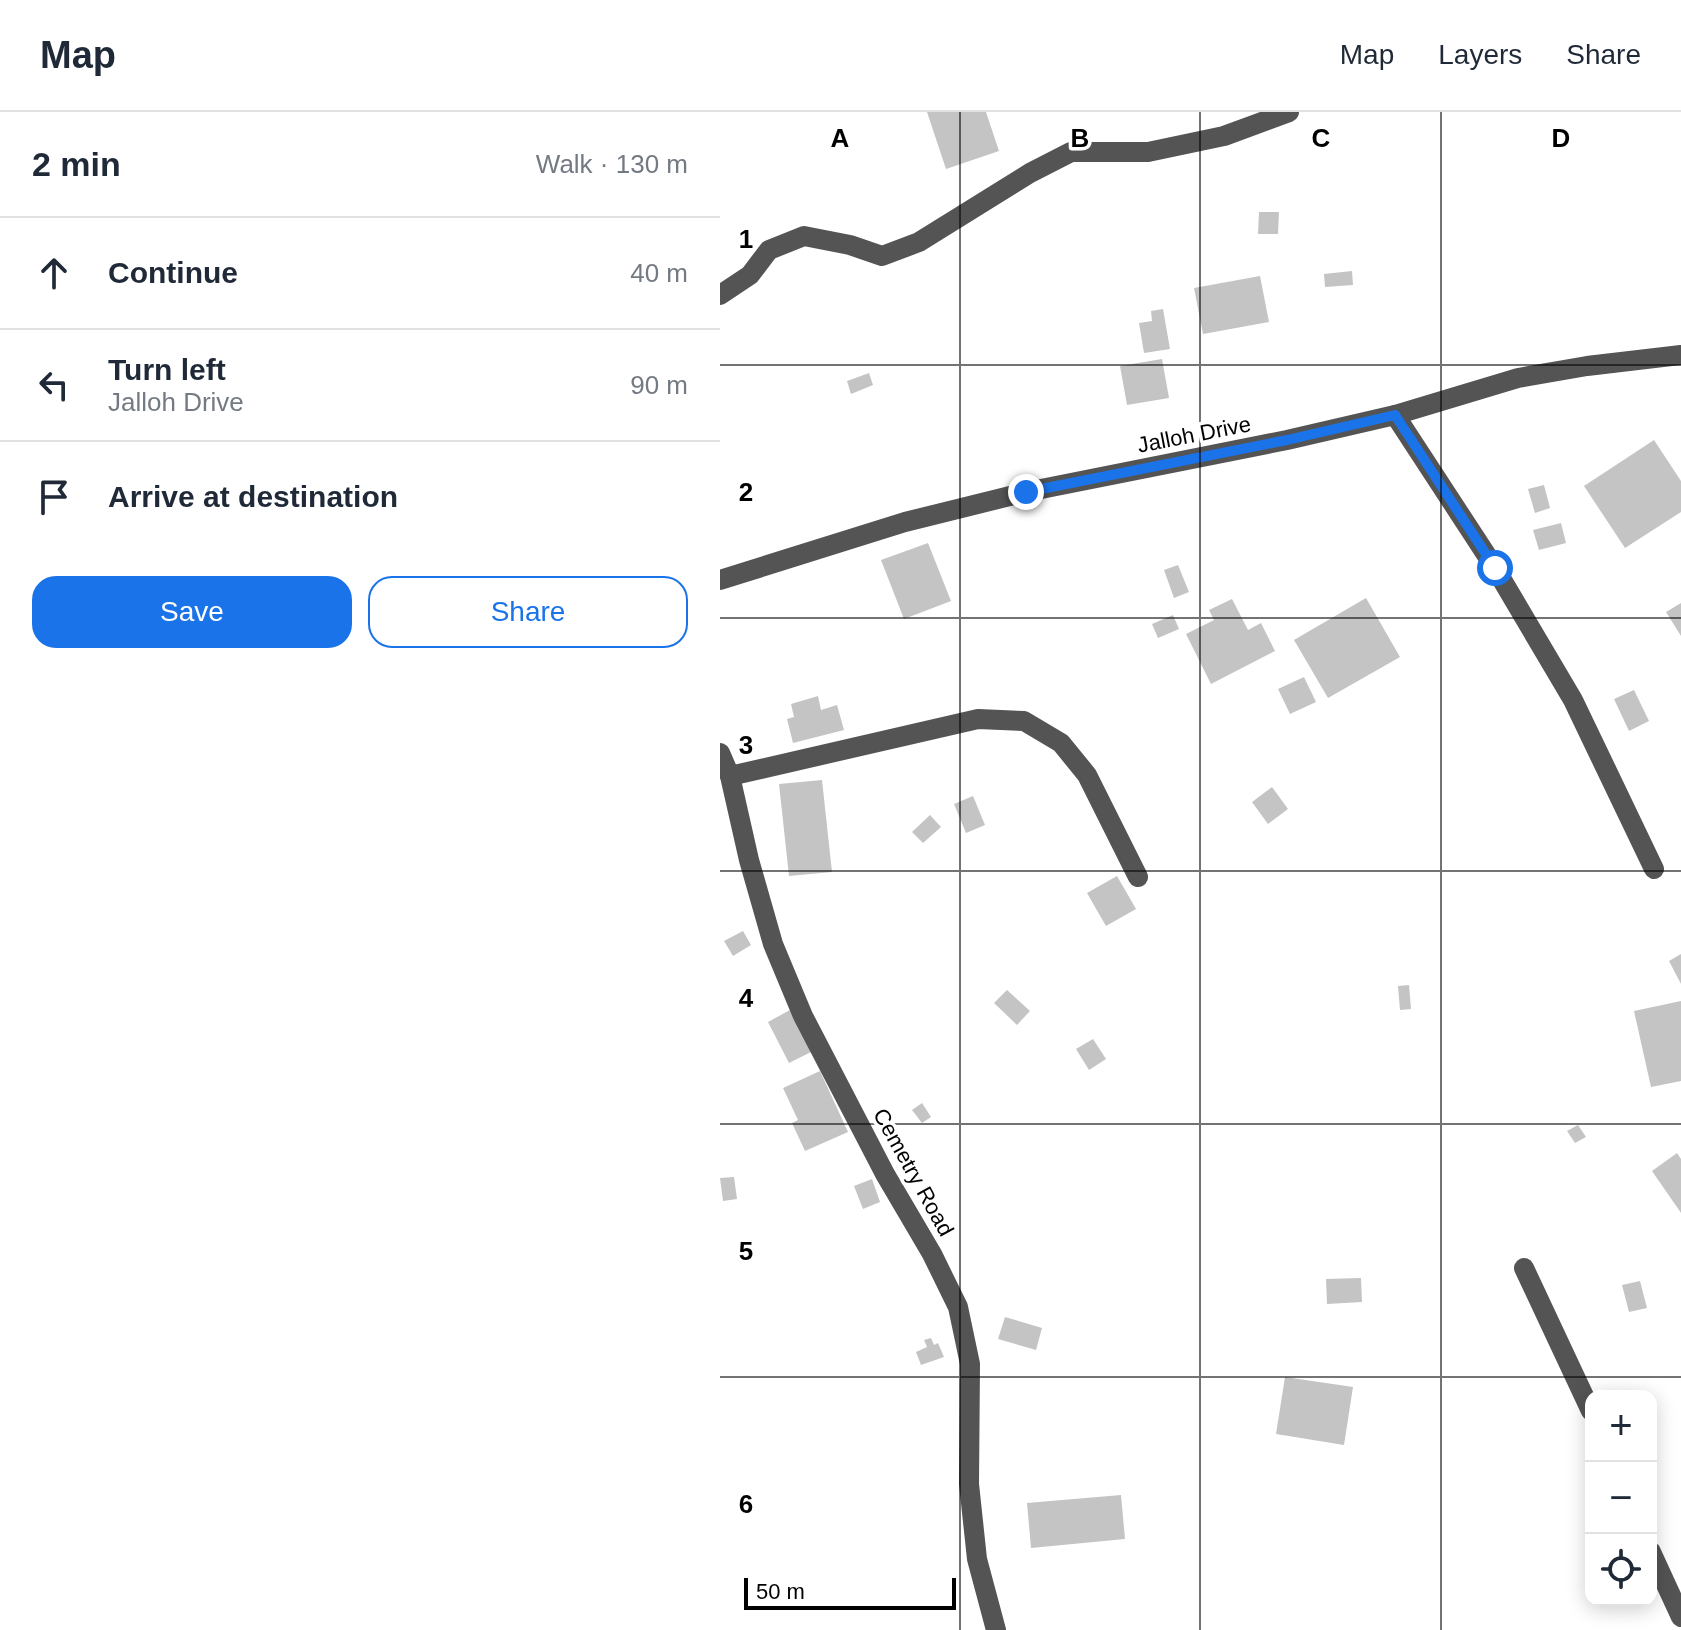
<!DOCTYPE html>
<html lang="en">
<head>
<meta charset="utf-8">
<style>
  :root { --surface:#fff; --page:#f6f6f7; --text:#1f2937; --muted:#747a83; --line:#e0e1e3; --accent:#1a73e8 }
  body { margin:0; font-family:Arial,sans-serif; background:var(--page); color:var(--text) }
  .controls { position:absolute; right:24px; bottom:24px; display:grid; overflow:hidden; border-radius:16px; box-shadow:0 4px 20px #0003 }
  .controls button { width:72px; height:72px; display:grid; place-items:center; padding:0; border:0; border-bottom:2px solid var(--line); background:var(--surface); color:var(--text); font:40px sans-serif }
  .scale { position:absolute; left:24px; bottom:20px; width:212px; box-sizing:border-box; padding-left:8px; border:4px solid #000; border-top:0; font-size:22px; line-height:28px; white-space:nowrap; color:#000; -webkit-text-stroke:6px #fff; paint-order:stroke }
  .stop { position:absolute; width:24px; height:24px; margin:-18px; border:6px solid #1a73e8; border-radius:50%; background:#fff }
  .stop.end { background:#1a73e8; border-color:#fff; box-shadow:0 2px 8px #0008 }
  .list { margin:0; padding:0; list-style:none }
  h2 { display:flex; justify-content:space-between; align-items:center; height:104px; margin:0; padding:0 32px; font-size:34px }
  h2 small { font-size:26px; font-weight:400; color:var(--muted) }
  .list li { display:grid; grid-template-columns:52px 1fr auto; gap:24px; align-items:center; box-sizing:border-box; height:112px; padding:0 32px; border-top:2px solid var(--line) }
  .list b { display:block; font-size:30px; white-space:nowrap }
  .list p { margin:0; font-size:26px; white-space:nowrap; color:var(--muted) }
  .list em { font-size:26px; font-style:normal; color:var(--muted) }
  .actions { display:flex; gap:16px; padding:24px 32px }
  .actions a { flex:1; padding:18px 0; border:2px solid var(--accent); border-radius:24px; text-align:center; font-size:28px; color:var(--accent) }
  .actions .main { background:var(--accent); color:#fff }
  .icon { flex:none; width:44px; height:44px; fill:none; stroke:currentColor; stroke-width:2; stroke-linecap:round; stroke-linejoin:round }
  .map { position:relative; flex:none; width:961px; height:1518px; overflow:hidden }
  header { display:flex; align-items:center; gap:48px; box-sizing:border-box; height:112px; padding:0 40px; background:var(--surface); border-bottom:2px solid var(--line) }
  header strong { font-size:38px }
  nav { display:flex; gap:44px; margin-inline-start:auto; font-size:28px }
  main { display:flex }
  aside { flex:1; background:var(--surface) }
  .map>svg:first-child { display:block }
</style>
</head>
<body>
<header>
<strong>Map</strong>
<nav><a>Map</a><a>Layers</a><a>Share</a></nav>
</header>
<main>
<aside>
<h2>2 min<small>Walk · 130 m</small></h2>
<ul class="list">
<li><svg class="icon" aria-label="ahead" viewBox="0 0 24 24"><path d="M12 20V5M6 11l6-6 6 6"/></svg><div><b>Continue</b></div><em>40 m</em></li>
<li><svg class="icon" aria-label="left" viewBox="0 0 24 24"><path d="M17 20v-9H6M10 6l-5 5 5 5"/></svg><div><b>Turn left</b><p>Jalloh Drive</p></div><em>90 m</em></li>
<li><svg class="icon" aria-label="arrive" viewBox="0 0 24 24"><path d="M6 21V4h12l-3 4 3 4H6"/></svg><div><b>Arrive at destination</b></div></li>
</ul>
<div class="actions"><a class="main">Save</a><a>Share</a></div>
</aside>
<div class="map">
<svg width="961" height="1518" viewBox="0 0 961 1518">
  <rect width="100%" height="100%" fill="#fff"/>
  <g fill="#c4c4c4">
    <polygon points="207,0 266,0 279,39 226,57"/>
    <polygon points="539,100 559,100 558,122 538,122"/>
    <polygon points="632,159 633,173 605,175 604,162"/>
    <polygon points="540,164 549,210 483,222 474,176"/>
    <polygon points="443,197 450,237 424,241 419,211 432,209 431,199"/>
    <polygon points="442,247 449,286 407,293 400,254"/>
    <polygon points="149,261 153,273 131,282 127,269"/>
    <polygon points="934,328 961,369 961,400 905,436 864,374"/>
    <polygon points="824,373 830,396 815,401 808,377"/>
    <polygon points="841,411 846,431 819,438 813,418"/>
    <polygon points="208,431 231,489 184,507 161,448"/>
    <polygon points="458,453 469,480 454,486 444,458"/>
    <polygon points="646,486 680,545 608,586 574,528"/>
    <polygon points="512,487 528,518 541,511 555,539 491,572 466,522 494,508 489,498"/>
    <polygon points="961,491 961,524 946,500"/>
    <polygon points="453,503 459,517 438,526 432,512"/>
    <polygon points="584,565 596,590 570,602 558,577"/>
    <polygon points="914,578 929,609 909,619 894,587"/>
    <polygon points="98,584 101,598 117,593 124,618 73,631 67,607 74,605 71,592"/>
    <polygon points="102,668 112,760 69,764 59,672"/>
    <polygon points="552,675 568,697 548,712 532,690"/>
    <polygon points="253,684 265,713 246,721 234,692"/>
    <polygon points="210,703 221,715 203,731 192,720"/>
    <polygon points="397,764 416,797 386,814 367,781"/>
    <polygon points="23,819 31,833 13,844 4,829"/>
    <polygon points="961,842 961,872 949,849"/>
    <polygon points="689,873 691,897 680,898 678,874"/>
    <polygon points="287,878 310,899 297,913 274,891"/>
    <polygon points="961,889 961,969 931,975 914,899"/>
    <polygon points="70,898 91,940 69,951 48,910"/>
    <polygon points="373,927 386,947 369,958 356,937"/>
    <polygon points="100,959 128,1020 85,1039 72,1011 78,1008 63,976"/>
    <polygon points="202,991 211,1005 202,1011 192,998"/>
    <polygon points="858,1013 866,1025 855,1031 847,1019"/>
    <polygon points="957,1041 961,1047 961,1101 932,1059"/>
    <polygon points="14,1065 17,1087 3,1089 0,1066"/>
    <polygon points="152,1067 160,1090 143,1097 134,1074"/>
    <polygon points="641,1166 642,1190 607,1192 606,1167"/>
    <polygon points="920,1169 927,1196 909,1200 902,1173"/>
    <polygon points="285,1205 322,1216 316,1238 278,1227"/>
    <polygon points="211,1226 214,1233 218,1231 224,1245 201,1253 196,1240 207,1235 204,1228"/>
    <polygon points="565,1265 633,1275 624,1333 556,1322"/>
    <polygon points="401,1383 405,1427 311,1436 307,1391"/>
  </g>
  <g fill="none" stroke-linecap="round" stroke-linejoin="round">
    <g stroke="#545454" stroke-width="20">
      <polyline points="0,183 30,163 49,138 84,124 130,133 162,144 199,130 310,61 351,40 428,40 504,24 569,0"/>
      <polyline points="675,303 775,456 853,588 934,757"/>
      <polyline points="0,468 185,410 306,380 567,328 675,303 798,266 867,254 961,243"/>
      <polyline points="0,641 10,664 29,748 53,832 83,904 165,1062 212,1142 238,1195 250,1252 249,1372 257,1447 276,1518"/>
      <polyline points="10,664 258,607 304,609 341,631 367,663 418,765"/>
      <polyline points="804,1156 871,1299"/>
      <polyline points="931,1440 961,1505"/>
    </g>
  </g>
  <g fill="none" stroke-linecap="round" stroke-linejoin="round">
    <polyline stroke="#1a73e8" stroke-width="10" points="306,380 567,328 675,303 775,456"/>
  </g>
  <path fill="none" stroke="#000" stroke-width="2" stroke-opacity="0.55" d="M240,0V1518M480,0V1518M721,0V1518M0,253H961M0,506H961M0,759H961M0,1012H961M0,1265H961"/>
  <g text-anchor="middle" stroke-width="7" stroke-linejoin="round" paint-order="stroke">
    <g font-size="22" fill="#000" stroke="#fff">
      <text transform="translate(474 322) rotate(-11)" y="8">Jalloh Drive</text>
      <text transform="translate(194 1060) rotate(61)" y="8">Cemetry Road</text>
    </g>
  </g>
  <g font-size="26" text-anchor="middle" font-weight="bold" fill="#000" stroke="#fff" stroke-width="7" stroke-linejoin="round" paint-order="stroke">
    <text x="120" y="35">A</text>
    <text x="360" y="35">B</text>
    <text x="601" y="35">C</text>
    <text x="841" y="35">D</text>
    <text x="26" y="136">1</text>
    <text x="26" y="389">2</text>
    <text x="26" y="642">3</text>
    <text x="26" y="895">4</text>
    <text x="26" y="1148">5</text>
    <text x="26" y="1401">6</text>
  </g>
</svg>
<div class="controls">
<button>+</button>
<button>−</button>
<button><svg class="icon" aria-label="locate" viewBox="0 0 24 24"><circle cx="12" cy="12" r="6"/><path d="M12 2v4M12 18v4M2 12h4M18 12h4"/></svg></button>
</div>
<div class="scale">50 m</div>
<div class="stop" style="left:775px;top:456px"></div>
<div class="stop end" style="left:306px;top:380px"></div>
</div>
</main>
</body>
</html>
